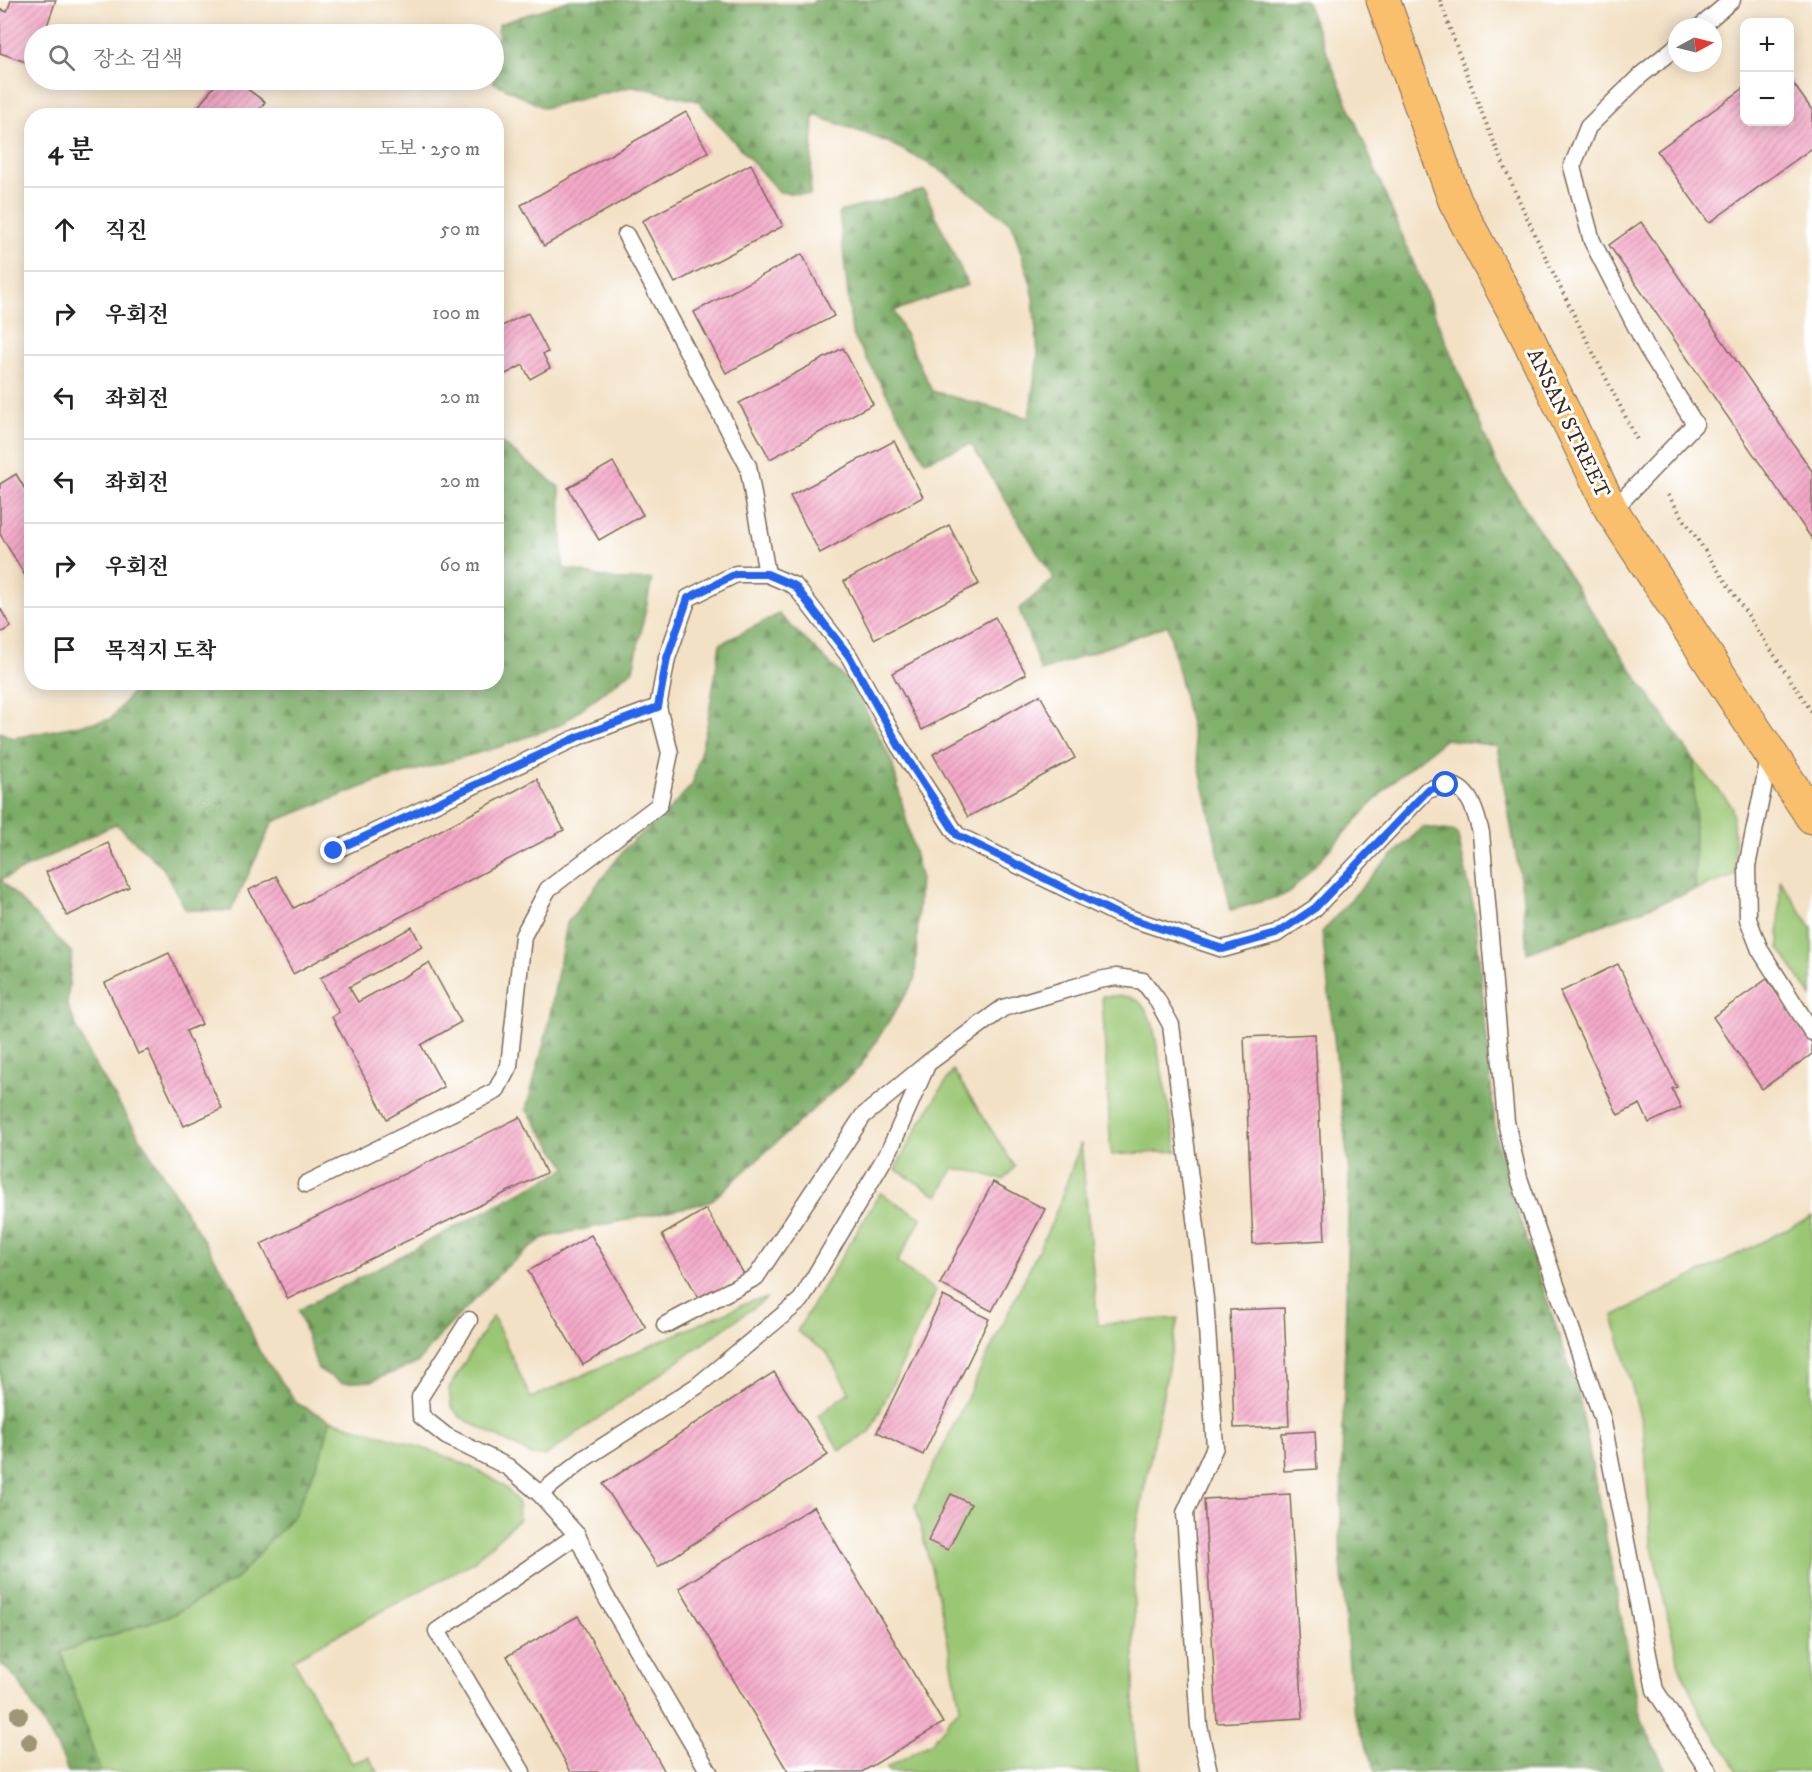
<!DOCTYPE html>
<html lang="ko">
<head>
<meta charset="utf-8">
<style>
  :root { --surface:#fff; --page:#f6f6f6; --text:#222; --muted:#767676; --line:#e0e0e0 }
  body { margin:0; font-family:"IM FELL DW Pica","Noto Serif KR",serif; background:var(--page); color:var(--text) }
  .controls { position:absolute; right:18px; top:18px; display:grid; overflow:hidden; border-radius:12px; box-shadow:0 3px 15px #0003 }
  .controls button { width:54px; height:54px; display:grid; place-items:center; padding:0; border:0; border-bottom:2px solid var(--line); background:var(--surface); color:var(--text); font:30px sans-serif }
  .compass { position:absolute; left:1668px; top:18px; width:54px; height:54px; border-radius:50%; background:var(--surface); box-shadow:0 3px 15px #0003; rotate:83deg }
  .stop { position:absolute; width:18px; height:18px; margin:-14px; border:4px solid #2563eb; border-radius:50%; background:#fff }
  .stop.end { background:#2563eb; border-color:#fff; box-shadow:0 2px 6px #0008 }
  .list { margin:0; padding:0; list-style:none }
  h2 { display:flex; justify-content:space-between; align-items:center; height:78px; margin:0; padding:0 24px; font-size:26px }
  h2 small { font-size:20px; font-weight:400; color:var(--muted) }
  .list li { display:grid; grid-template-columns:39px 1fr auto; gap:18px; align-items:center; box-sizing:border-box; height:84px; padding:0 24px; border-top:2px solid var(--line) }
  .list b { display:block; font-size:22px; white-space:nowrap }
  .list em { font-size:20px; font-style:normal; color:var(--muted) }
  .icon { flex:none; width:33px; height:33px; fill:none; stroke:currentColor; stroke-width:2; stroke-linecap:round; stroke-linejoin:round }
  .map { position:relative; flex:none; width:1812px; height:1772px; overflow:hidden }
  .search { position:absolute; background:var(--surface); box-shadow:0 3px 15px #0003; left:24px; top:24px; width:480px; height:66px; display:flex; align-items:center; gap:15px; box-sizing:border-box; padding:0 21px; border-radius:33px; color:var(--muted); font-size:22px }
  .panel { position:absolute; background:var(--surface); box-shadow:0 3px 15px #0003; left:24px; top:108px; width:480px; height:582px; border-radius:24px }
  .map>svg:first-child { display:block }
</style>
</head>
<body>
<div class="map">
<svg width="1812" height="1772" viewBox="0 0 1812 1772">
  <defs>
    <pattern id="forest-firs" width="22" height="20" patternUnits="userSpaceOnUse" patternTransform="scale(1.5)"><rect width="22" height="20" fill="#7cac66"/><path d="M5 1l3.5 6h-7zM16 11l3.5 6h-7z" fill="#678c53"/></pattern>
    <pattern id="building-hatch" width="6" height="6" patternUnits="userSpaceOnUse" patternTransform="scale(1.5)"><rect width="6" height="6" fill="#f5a9c9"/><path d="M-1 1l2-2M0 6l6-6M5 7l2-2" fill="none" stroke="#c88aa3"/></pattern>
  </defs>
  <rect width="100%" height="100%" fill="#fff"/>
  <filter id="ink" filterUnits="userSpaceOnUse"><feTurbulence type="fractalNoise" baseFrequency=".0167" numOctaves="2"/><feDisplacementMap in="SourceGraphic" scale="12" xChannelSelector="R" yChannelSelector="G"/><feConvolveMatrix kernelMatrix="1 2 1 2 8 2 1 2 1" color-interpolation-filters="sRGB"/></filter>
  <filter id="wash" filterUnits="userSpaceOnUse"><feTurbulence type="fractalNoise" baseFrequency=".008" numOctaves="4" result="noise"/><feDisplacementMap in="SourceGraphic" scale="24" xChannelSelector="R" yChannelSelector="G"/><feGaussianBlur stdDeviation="1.35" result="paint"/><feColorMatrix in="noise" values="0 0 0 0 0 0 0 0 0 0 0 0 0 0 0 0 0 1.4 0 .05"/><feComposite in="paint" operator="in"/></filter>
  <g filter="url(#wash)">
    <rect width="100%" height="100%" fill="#f3e1c5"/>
    <g fill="#9bc775" stroke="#6b784a" stroke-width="1.5">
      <polygon points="1694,760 1732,806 1736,875 1695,890"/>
      <polygon points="1780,880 1812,928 1812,997 1779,948"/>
      <path d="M1102,996C1133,996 1140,993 1153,1025L1177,1151L1111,1155Z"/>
      <polygon points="953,1070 1015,1167 1003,1180 978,1172 953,1169 938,1196 895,1169 919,1125"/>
      <polygon points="1081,1143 1098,1324 1178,1318 1134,1541 1134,1736 1139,1772 889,1772 887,1768 932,1742 960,1707 943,1616 915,1505 1052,1222"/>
      <polygon points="880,1193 922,1218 897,1262 936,1291 870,1432 840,1451 818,1416 849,1392 827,1353 797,1331"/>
      <polygon points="1812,1217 1812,1772 1739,1772 1700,1713 1679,1665 1651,1543 1644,1432 1613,1316"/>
      <polygon points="767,1298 545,1456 532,1455 460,1417 451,1406 449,1388 493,1316 531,1398 752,1301"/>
      <path d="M330,1420C369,1432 506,1465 518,1505C519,1509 518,1515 519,1519L472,1563L293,1659L352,1763L369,1757L378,1772H100L61,1652L174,1614L323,1450Z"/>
    </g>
    <g fill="url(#forest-firs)" stroke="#5c6b42" stroke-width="1.5">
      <polygon points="570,0 715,0 737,4 813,4 814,0 1305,0 1497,465 1596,618 1694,760 1695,890 1527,953 1522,889 1497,746 1445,739 1391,783 1288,894 1231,910 1168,625 1041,671 1019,609 1054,579 971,444 925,461 852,333 839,212 924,190 968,285 894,311 932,391 1029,418 1038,354 1032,287 1012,224 937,168 888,142 814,115 810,195 779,192 698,101 634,86 544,108 493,82 499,24"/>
      <polygon points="497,439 560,488 563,568 618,580 652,579 633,670 560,725 499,747 378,781 273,822 231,911 186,910 163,868 116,824 1,880 72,953 67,1005 90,1057 235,1291 259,1351 298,1404 330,1420 323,1450 295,1514 235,1580 174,1614 61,1652 100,1772 68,1772 62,1756 18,1680 0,1663 0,732 13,738 111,719 139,683 496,682"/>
      <polygon points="779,614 854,687 892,762 920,876 915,980 859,1068 710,1202 543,1238 503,1270 442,1333 417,1363 372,1381 342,1383 318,1369 298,1310 567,1168 526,1109 546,1036 567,923 628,845 669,810 692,785 707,726 720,644"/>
      <polygon points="1423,827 1457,832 1475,913 1496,1139 1519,1217 1578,1392 1641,1720 1667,1772 1375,1772 1352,1705 1340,1548 1349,1173 1322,932 1379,868"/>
    </g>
    <g id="blocks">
      <g fill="url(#building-hatch)">
        <polygon points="11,0 56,0 44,34 34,34 34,65 0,53 0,9 7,12"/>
        <polygon points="1790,79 1812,110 1812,148 1709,223 1657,151 1744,88 1744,122 1790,122"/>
        <polygon points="219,80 235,80 265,102 255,116 191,116"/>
        <polygon points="686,112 708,152 544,246 521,205"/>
        <polygon points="751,164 783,226 675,283 642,221"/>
        <polygon points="1641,222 1812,471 1812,539 1609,245"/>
        <polygon points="802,254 834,316 726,373 694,312"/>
        <polygon points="528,313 548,352 543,354 550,368 530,379 523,365 496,379 496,329"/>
        <polygon points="843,348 873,404 770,459 739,403"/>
        <polygon points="894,441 923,497 820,553 790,496"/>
        <polygon points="613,462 643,515 599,540 568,488"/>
        <polygon points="16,474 32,501 32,587 0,534 0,484"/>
        <polygon points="949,525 979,584 874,639 844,581"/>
        <polygon points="0,608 11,627 0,633"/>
        <polygon points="995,617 1026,674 922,730 892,673"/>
        <polygon points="1040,695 1075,758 968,817 933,754"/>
        <polygon points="537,779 564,830 293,974 249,890 276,876 294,908"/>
        <polygon points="108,843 129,887 67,916 46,872"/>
        <polygon points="412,927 422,947 349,987 358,1002 429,963 461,1022 421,1045 444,1087 387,1119 332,1017 339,1012 320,978"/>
        <polygon points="169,953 202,1024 186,1031 222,1109 184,1126 148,1050 138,1054 105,983"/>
        <polygon points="1618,964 1677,1087 1672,1089 1681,1108 1649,1123 1640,1104 1618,1115 1560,992"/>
        <polygon points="1767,979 1812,1043 1812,1054 1762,1089 1713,1017"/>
        <polygon points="1315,1034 1325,1240 1253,1244 1244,1037"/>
        <polygon points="520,1117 546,1173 288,1299 261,1244"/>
        <polygon points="993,1182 1045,1209 992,1311 940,1284"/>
        <polygon points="706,1209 744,1274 700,1300 662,1235"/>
        <polygon points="591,1235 646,1328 583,1365 528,1271"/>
        <polygon points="943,1296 989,1319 923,1455 877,1432"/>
        <polygon points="1284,1308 1289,1426 1234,1428 1230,1310"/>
        <polygon points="774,1372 828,1455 658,1567 603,1484"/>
        <polygon points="1315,1431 1317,1469 1284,1471 1282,1433"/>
        <polygon points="951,1494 971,1504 948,1550 928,1541"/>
        <polygon points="1290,1494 1303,1718 1217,1723 1204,1499"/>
        <polygon points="814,1506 943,1723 862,1772 788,1772 679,1588"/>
        <polygon points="578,1616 665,1772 571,1772 507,1656"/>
      </g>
    </g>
  </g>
  <g filter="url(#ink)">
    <use href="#blocks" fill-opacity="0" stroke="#7b6a58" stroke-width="1.5"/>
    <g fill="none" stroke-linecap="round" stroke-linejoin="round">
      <defs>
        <g id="lane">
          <polyline points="1700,27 1732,0"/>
          <polyline points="626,235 748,466 767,574"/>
          <polyline points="1612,511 1695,424 1647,348 1592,241 1572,167 1588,127 1641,75 1677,46"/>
          <polyline points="1770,754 1747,866 1748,919 1760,950 1812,1032"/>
          <polyline points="334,851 580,736 658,707"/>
          <path d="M306,1184L496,1091L509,1066L523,936L548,889L659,805L670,753L658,707L667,658L688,598L736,574H767L795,586L849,656L899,746L957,835L1117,914L1223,949L1276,934L1315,908L1427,790C1433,789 1441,785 1446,785C1471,786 1476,815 1481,833L1506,1122L1519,1178L1602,1418L1655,1690L1709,1772"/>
          <polyline points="469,1320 420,1397 421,1416 446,1436 508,1467 540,1494 577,1535 437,1631 522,1772"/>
          <polyline points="665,1325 756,1277 863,1116 928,1063 1003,1008 1099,980 1116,977 1143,981 1156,998 1171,1025 1205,1299 1215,1447 1185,1513 1199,1726 1209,1772"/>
          <polyline points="540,1494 585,1458 697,1386 801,1300 890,1149 926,1067"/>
          <polyline points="577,1535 603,1592 709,1772"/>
        </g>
        <polyline id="primary" points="1383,0 1455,201 1525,332 1612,511 1812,817"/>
      </defs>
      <use href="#lane" stroke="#7b6a58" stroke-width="19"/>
      <use href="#primary" stroke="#7b6a58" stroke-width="35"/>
      <g stroke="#7b6a58" stroke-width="4" stroke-dasharray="1.5 4.5" stroke-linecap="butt">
        <path d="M1440,0C1468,82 1501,163 1538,241C1570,309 1605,375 1638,442"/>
        <polyline points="1668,495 1812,712"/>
      </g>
      <use href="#lane" stroke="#fff" stroke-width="16"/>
      <use href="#primary" stroke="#f9bf6d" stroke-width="33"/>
    </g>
    <g fill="#9e9677">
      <circle cx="19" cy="1715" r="9"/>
      <circle cx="29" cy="1742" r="9"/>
    </g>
  </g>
  <g fill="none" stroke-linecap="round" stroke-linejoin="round" filter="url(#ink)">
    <polyline stroke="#2563eb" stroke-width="8" points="334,851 580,736 658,707 667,658 688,598 736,574 767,574 795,586 849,656 899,746 957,835 1117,914 1223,949 1276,934 1315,908 1428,790 1446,785"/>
  </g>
  <g text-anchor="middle" stroke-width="6" stroke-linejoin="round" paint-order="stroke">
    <g font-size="21" fill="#3b2a1e" stroke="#fff">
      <text transform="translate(1569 423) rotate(64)" y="7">ANSAN STREET</text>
    </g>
  </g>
</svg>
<div class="controls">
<button>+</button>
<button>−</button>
</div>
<svg class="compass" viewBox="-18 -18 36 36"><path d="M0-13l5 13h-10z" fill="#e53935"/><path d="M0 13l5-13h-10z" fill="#767676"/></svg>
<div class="stop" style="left:1446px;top:785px"></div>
<div class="stop end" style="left:334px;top:851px"></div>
<div class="search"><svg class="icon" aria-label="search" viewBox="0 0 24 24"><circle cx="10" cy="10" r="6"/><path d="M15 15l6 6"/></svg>장소 검색</div>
<section class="panel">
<h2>4 분<small>도보 · 250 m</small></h2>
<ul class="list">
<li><svg class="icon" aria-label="ahead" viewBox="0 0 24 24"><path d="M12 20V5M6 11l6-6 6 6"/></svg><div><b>직진</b></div><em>50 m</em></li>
<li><svg class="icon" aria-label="right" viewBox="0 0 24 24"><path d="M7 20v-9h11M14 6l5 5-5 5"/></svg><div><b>우회전</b></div><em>100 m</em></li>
<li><svg class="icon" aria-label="left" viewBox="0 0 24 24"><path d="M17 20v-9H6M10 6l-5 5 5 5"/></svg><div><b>좌회전</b></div><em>20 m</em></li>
<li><svg class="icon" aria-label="left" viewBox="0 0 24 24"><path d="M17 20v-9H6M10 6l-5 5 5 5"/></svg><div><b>좌회전</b></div><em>20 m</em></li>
<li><svg class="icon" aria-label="right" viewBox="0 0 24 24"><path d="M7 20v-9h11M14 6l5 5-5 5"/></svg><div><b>우회전</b></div><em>60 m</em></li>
<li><svg class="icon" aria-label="arrive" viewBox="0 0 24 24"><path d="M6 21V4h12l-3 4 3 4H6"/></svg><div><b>목적지 도착</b></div></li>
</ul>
</section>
</div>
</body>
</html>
